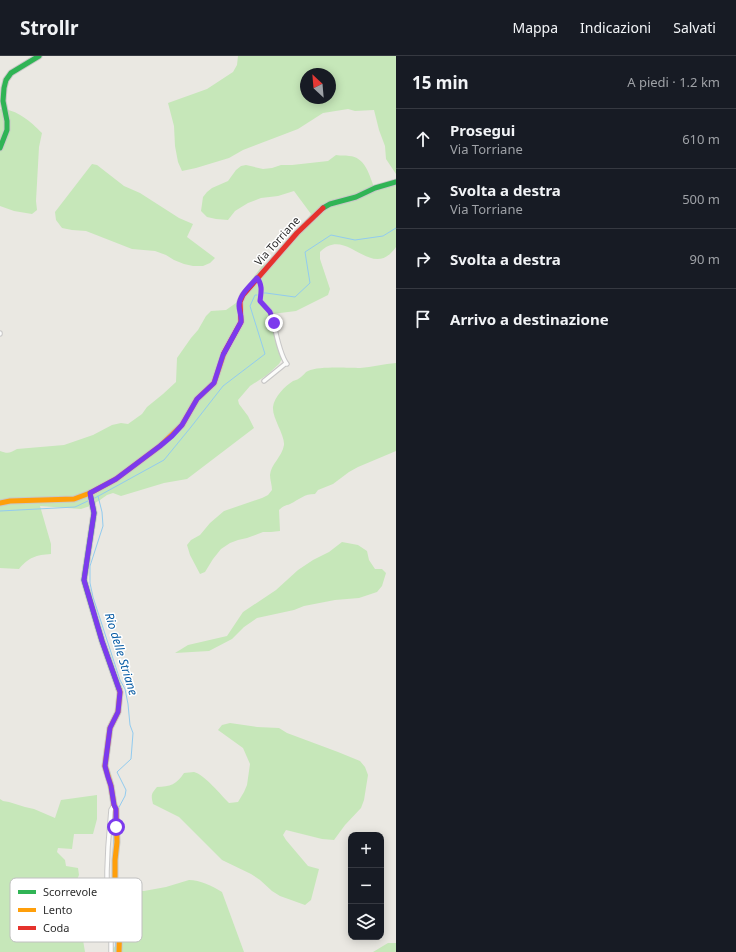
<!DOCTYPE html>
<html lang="it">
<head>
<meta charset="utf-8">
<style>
  :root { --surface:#171b24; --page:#242831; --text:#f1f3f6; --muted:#9ea1a6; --line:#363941 }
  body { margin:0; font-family:"Noto Sans",sans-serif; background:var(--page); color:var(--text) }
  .controls { position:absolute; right:12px; bottom:12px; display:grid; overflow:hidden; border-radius:8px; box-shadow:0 2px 10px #0003 }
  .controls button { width:36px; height:36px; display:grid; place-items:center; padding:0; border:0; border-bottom:1px solid var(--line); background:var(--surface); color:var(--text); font:20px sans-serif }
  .compass { position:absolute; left:300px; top:12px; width:36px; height:36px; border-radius:50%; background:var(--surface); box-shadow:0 2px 10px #0003; rotate:334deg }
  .stop { position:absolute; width:12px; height:12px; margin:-9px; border:3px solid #7c3aed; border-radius:50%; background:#fff }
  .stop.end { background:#7c3aed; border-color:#fff; box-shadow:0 1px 4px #0008 }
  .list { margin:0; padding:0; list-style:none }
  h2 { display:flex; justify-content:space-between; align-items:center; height:52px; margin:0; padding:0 16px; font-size:17px }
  h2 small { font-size:13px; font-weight:400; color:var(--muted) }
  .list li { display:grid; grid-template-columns:26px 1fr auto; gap:12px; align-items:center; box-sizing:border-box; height:60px; padding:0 16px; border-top:1px solid var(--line) }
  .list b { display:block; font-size:15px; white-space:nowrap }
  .list p { margin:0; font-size:13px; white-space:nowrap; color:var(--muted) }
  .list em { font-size:13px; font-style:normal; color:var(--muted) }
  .icon { flex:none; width:22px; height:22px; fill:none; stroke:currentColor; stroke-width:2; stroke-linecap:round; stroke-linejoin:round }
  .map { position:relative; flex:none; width:396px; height:896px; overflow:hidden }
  header { display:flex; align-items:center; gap:24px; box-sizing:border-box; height:56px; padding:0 20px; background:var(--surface); border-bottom:1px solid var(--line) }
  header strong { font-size:19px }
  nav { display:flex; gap:22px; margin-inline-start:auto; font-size:14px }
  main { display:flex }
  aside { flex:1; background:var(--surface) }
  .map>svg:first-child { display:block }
</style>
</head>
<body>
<header>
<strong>Strollr</strong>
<nav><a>Mappa</a><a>Indicazioni</a><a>Salvati</a></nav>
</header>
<main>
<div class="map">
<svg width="396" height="896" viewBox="0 0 396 896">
  <rect width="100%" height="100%" fill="#eae8e2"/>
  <g fill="#c6e7b9" fill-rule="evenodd">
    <path d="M238,0H396V118L386,103L385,90L379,74L374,54L355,55L348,53L323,57L298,73L243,94L229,102L196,112L182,115L178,106L175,90L174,70L168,47L207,33L233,16L237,9ZM306,18H330V42H306Z"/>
    <path d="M0,53C17,53 31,66 42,77L39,91L36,145L37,154L32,158L14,155L0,150Z"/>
    <path d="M336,99C341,100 345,99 349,100C365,101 369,118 374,131L387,126L396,124V191C371,227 347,168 320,196V203L330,233L328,239L296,255L272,258L283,301L279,308L267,319L250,330L238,344L239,348L248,360L254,372L187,423L164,427L121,440L113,437L107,439L100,444L90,450L81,453L40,450L51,488V498C36,499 29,501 19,513L0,512V395C8,398 10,397 17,393L64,389L93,379L112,369L121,367L128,368L142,358L147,351L163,338L176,326L177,302L191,282L198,274L206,260L211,255L226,254L236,247L252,223L262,210L272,204L299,173L311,158L294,135L278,140L261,142L248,147L235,155L228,164L216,163L207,161L201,155L203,141L207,136L212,132L228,125L236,114L241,110L246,109L263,113L272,112L281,109H292L328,105Z"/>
    <polygon points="92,108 97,109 124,130 140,137 179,162 193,168 187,181 215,202 210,207 203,210 193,210 184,208 174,204 166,199 155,195 132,193 86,175 72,174 62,172 56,164 55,156"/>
    <path d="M396,307V395L358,411L349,416L333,428L318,434L315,438C304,438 300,443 290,448C285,450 284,449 279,454L280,475L271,476H263L247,482L238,484L230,487L221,493L213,503L205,516L200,518L190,499L187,489L191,484L200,479L210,467L224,455L262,442L268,439L272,434C272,429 270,424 270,419C271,408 282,401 284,389C285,379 272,362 273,351C274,341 285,330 293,325C296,324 299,323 301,321C304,319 305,316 308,315C319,310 347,312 360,312C372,311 384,308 396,307Z"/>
    <polygon points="342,486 358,489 367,495 369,504 375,513 382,513 386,517 382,530 377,536 359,542 335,544 304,550 294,554 257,562 244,571 232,583 209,595 175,597 188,589 227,580 243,556 276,534 298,514 313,504 329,496"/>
    <path d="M230,667L257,671L279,672L287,677L338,696L360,705L365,711L368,719L364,744L361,752L345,769L334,784L322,783L286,774L283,779L286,784L308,810L319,813L311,844L305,849L280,840L272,835L260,824L251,818L222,804L179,761L153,748C151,739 151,738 157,731C170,731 177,728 184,717C187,717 191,716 194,716C205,719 221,739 229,747L238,746L244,736L247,729L250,708L243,692L218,674L222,669Z"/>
    <polygon points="97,739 97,763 93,778 74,778 72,793 58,792 57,796 65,804 66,810 78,812 79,819 74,830 86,842 86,847 81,872 85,896 0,896 0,743 3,745 9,746 25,751 34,753 55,762 61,744"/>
    <path d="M189,824C200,824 212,830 222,836L244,896H112V894L119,885L116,825L137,835H144L166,831Z"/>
    <polygon points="388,887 396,887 396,896 373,896"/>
  </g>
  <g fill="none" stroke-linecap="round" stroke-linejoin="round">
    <g stroke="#92cbef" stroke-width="1">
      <polyline points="264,237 266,237 295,241 310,227 305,196 331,179 355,184 383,180 396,172"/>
      <polyline points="98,440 102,456 103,470 90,510 90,527 93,541 120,624 125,633 128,648 130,669 133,677 131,703 117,716 126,734 125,740 118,753"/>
      <polyline points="93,443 164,404 191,371 223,330 265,298 250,250 255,239 257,239"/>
      <polyline points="0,455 75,451 90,444"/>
      <polyline points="113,804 114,773"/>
      <polyline points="113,825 116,896"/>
    </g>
    <defs>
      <g id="street">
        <path d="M257,222C263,229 261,237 260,245L269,254L272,259C275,272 279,298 287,308H285L264,325"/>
        <polyline points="0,277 0,278"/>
        <polyline points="111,896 111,871 107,840 107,815 108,791 111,754 114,749"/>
      </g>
      <g id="fast">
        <polyline points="0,92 7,74 7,65 3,45 4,32 6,24 11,17 39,0"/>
        <polyline points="323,152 330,148 356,141 375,132 396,126"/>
        <polyline points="90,437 94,457 84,524 102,585 119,633"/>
      </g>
      <g id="slow">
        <polyline points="0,447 10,445 74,443 90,437 116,423 160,390 182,369 197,343 214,327 224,297"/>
        <polyline points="119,896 120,863 115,824 115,804 117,786 116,753 114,749 111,730 105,710 110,672 118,656 120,636 119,633"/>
      </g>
      <polyline id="jam" points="224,297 241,266 240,246 243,239 297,177 323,152"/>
    </defs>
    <use href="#street" stroke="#c8c7c7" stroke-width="5.5"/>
    <use href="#fast" stroke="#c8c7c7" stroke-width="7"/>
    <use href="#slow" stroke="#c8c7c7" stroke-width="7"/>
    <use href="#jam" stroke="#c8c7c7" stroke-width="7"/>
    <use href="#street" stroke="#fcfcfb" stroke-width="3.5"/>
    <use href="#fast" stroke="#30b455" stroke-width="5"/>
    <use href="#slow" stroke="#ff9f0a" stroke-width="5"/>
    <use href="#jam" stroke="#e5322d" stroke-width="5"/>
  </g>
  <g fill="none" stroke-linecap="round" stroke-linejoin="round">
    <path stroke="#7c3aed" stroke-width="5" d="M116,771V753L114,749L111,730L108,721L105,710L110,672L118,656L120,636L102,585L84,524L94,457L90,437L116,423L160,390L172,380L182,369L197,343L214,327L223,299L241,266C242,260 239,255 239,250C239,239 250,230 257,222C263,229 261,237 260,245L270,256L274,267"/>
  </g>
  <g text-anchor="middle" stroke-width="3" stroke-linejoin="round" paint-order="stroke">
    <g font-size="11" fill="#2c2c2c" stroke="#fff">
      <text transform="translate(277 185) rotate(-48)" y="4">Via Torriane</text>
    </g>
    <g font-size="12" font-style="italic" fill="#075ba4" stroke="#fff">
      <text transform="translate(121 598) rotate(73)" y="4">Rio delle Striane</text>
    </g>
  </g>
  <rect x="10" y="822" width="132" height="64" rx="6" fill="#fff" stroke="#c0c0c0" stroke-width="1"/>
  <rect x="18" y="834" width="18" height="4" fill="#30b455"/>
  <rect x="18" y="852" width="18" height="4" fill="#ff9f0a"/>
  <rect x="18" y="870" width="18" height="4" fill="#e5322d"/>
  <g font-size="11" fill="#2c2c2c">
    <text x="43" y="840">Scorrevole</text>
    <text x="43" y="858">Lento</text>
    <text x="43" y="876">Coda</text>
  </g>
</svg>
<div class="controls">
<button>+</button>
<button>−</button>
<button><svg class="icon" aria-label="layers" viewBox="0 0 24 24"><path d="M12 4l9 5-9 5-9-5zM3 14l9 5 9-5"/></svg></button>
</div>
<svg class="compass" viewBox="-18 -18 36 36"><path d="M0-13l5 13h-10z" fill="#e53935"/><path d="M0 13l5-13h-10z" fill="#9ea1a6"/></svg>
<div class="stop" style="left:116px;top:771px"></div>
<div class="stop end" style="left:274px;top:267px"></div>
</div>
<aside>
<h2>15 min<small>A piedi · 1.2 km</small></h2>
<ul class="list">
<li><svg class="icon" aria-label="ahead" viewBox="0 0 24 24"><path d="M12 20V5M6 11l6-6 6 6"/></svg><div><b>Prosegui</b><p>Via Torriane</p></div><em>610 m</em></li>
<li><svg class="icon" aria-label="right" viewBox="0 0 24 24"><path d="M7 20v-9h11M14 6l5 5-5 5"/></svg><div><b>Svolta a destra</b><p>Via Torriane</p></div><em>500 m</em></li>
<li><svg class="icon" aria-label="right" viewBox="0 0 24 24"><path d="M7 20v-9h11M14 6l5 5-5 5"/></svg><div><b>Svolta a destra</b></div><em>90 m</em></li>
<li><svg class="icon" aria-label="arrive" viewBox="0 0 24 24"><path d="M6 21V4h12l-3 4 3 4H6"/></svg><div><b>Arrivo a destinazione</b></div></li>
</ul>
</aside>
</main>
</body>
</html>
